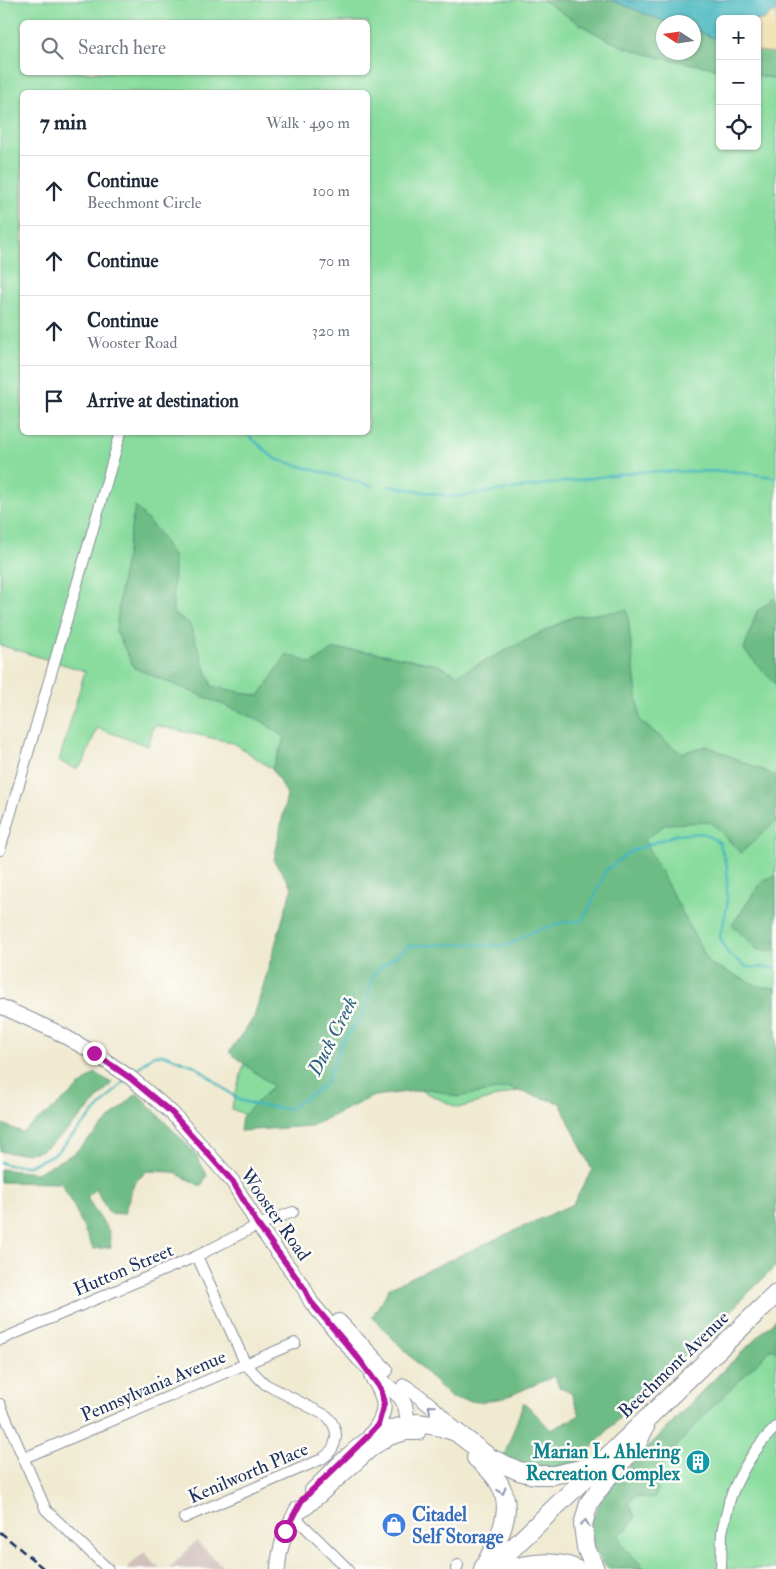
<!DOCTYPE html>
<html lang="en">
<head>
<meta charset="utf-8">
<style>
  :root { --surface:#fff; --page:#f6f6f7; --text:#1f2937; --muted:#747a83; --line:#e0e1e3 }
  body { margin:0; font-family:"IM FELL Double Pica",serif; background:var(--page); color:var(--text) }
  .controls { position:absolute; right:15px; top:15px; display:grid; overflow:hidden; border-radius:8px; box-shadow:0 1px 4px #0004 }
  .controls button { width:45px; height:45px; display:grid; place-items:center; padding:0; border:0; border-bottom:1px solid var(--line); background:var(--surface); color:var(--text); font:25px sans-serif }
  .compass { position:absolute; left:656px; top:15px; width:45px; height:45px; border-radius:50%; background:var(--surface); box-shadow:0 1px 4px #0004; rotate:282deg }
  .stop { position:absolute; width:15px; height:15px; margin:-11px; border:4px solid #b5179e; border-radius:50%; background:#fff }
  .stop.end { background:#b5179e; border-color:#fff; box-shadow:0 1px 5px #0008 }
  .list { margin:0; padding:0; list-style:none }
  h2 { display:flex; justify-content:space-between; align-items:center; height:65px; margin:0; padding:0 20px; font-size:21px }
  h2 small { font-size:16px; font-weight:400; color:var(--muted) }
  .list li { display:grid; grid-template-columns:32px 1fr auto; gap:15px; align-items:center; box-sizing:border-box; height:70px; padding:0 20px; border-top:1px solid var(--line) }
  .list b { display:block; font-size:19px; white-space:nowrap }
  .list p { margin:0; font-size:16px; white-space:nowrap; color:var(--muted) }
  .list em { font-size:16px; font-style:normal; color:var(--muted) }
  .icon { flex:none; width:28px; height:28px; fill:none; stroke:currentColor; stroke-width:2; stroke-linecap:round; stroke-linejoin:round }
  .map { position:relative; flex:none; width:776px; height:1569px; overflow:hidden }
  .search { position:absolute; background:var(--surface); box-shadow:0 1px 4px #0004; left:20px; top:20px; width:350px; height:55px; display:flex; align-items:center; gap:12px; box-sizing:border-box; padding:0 18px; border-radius:8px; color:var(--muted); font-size:19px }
  .panel { position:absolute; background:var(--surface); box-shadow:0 1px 4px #0004; left:20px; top:90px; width:350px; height:345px; border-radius:8px }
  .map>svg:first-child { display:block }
</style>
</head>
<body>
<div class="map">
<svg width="776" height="1569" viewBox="0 0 776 1569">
  <rect width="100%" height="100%" fill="#fdfcf7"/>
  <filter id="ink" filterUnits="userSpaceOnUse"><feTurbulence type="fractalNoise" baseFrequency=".02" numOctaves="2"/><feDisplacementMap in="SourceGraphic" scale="10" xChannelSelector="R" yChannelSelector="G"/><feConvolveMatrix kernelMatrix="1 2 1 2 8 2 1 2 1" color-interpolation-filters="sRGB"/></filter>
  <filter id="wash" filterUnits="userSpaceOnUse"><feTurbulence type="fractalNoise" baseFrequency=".0096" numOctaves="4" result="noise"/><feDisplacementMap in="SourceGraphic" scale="20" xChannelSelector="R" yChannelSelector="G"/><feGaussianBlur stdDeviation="1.12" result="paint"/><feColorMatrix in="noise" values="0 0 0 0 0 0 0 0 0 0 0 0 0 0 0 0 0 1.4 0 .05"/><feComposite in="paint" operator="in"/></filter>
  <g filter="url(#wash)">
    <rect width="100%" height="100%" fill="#f0ead1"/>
    <g fill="#d0c0bc">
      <polygon points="196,1541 225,1569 169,1569"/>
      <polygon points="144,1552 160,1569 126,1569"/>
    </g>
    <g fill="#89dc9e" stroke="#52867e" fill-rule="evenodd">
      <path d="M0,0H776V1256L571,1076L458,1108L387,1074L247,1124L242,1113L231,1109L336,746L269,726L285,738L272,769L234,743L154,725L148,746L97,728L84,762L76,769L59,761L85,671L0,645ZM720,19H757V146H720ZM22,22H368V72H22ZM664,22H694V52H664ZM22,92H368V432H22Z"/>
      <polygon points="776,1319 776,1569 608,1569 607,1491 703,1390"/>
    </g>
    <g fill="#6ebc85" stroke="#447672">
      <path d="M542,0H611L671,22H664V52H694V29L720,41V69C687,63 653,58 622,46C594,35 568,16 542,0Z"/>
      <polygon points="757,51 776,53 776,79 757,75"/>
      <polygon points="135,506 158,532 174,558 173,614 189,623 212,686 259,696 287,654 312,664 334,649 373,652 439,665 457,675 572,617 627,610 640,721 681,753 707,746 776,776 776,821 741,853 711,822 666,824 644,840 709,963 758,986 776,988 776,1266 687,1353 646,1389 571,1470 501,1464 524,1402 551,1430 580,1415 571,1393 559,1387 555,1376 504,1398 478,1402 451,1398 372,1317 390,1287 573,1204 592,1170 560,1103 508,1088 457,1097 431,1089 374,1096 311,1126 240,1131 242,1117 273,1086 229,1052 254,1017 292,887 274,861 287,794 272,769 285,738 260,720 134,668 116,631 121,585"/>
      <polygon points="773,599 776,601 776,685 744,650 757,611"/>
      <polygon points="776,876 776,951 758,950 732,925 763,880"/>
      <path d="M95,1073L112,1083C91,1106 69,1133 42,1150C35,1154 7,1154 0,1151V1123L22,1132L53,1109Z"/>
      <polygon points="137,1093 195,1153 207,1175 201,1186 173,1172 147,1171 134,1183 124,1214 109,1213 95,1188 87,1198 109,1231 111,1247 93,1249 72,1202 61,1183 0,1182 0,1169 36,1173 73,1154"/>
      <path d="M776,1319V1351L772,1348C731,1390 682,1432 651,1482L658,1489L655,1497L646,1498L636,1496L629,1502L635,1518L627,1529L619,1534L622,1545L645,1569H608C597,1556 586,1538 592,1521C602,1489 630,1466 652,1443C693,1401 734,1360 776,1319Z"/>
    </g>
    <polygon fill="#eeda9e" stroke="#84847e" points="776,11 776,53 757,51 757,20 762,20"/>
    <polygon fill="#47b7be" stroke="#31738e" points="611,0 776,0 776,11 762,20 720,19 720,41 694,29 694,22 671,22 661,20"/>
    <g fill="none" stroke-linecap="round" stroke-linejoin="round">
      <g stroke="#47b7be" stroke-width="2.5">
        <polyline points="245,432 275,459 372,486"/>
        <polyline points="390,486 453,497 636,472 730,471 774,477 776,479"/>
        <polyline points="132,1073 154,1055 165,1055 195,1066 239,1100 256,1105 289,1109 326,1084 342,1042 363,1014 373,976 380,968 409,946 458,944 507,946 534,931 568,921 581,922 591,905 606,870 631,851 675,835 702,833 719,842 727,866 727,907 720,937 728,954 747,967 776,968"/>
        <polyline points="0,1162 8,1165 29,1166 56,1153 126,1079"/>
      </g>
    </g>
  </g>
  <g filter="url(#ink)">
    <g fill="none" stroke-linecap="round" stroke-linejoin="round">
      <defs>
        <g id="street">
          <polyline points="0,850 121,432"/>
          <polyline points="0,1340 197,1256 258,1225 293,1212"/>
          <polyline points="0,1404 46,1510 108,1569"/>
          <polyline points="24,1458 295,1343"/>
          <path d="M729,1501C740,1472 754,1448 776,1427"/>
          <polyline points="294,1516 348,1569"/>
          <path d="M184,1518L322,1459C338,1448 341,1431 327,1416L265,1384L246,1365L197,1256"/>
          <polyline points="456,1569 458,1565"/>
          <polyline points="721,1569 722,1532 730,1499"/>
        </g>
        <g id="secondary">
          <polyline points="0,1006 55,1031 94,1053 131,1078 172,1113 233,1182 258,1225 304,1288 311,1302 359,1359 400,1397 405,1405 410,1433"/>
          <polyline points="339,1321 386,1370"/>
          <path d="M404,1386C423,1398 442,1414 456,1432"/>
          <path d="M370,1435C389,1413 387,1399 371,1376"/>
          <path d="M312,1490C344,1460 369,1424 417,1423"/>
          <polyline points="294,1516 307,1507 373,1448 389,1438 406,1433 418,1433"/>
          <path d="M278,1569C279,1545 287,1529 297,1509"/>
        </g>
        <g id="highway">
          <polyline points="417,1423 437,1426 456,1432 490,1458 519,1471 534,1475 553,1475 599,1465"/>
          <path d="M476,1458C523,1495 506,1525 483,1569"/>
          <polyline points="491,1569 776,1294"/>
          <path d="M508,1569C531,1563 554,1560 576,1569"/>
          <polyline points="595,1569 586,1548 583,1525 589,1503 608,1477 636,1446 645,1427"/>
        </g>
      </defs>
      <use href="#street" stroke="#868c98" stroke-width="12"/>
      <use href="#secondary" stroke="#868c98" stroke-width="16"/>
      <use href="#highway" stroke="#868c98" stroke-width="20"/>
      <use href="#street" stroke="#fff" stroke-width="10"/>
      <use href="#secondary" stroke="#fff" stroke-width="14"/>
      <use href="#highway" stroke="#fff" stroke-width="18"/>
      <polyline stroke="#1b2f5e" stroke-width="2.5" stroke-dasharray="8 4" stroke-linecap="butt" points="0,1532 44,1569"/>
    </g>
    <defs><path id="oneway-chevron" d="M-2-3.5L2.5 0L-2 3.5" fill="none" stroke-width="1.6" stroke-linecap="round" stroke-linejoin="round" transform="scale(1.25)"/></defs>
    <g stroke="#8d97ae">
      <use href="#oneway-chevron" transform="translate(431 1408) rotate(-140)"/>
      <use href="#oneway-chevron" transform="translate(502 1491) rotate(74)"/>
      <use href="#oneway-chevron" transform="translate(585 1523) rotate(-82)"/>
    </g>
  </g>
  <g fill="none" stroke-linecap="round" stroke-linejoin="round" filter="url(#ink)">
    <polyline stroke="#b5179e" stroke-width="6" points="94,1053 130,1078 172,1113 233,1182 258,1225 304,1288 311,1302 359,1359 381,1389 384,1404 378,1425 366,1438 302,1500 285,1531"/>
  </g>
  <defs>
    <symbol id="building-disc" viewBox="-11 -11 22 22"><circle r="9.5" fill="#0f9aa8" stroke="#fdfcf7"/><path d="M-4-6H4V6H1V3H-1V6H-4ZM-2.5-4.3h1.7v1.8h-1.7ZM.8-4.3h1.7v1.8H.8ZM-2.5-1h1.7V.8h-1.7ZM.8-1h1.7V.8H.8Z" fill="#fff"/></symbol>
    <symbol id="shop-disc" viewBox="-11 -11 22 22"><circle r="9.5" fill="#3f7fe0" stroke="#fdfcf7"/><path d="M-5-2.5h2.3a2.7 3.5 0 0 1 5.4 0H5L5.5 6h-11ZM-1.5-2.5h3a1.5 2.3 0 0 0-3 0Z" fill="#fff"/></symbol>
  </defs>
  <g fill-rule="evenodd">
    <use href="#building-disc" x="684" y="1448" width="28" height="28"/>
    <use href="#shop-disc" x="380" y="1511" width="28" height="28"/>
  </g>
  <g text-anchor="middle" stroke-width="5" stroke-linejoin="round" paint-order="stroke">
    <g font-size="19" fill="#1b2f5e" stroke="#fdfcf7">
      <text transform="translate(276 1214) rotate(55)" y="7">Wooster Road</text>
      <text transform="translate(123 1269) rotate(-23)" y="7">Hutton Street</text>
      <text transform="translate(673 1364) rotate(-44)" y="7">Beechmont Avenue</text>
      <text transform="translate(153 1385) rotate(-23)" y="7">Pennsylvania Avenue</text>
      <text transform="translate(248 1472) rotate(-23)" y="7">Kenilworth Place</text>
    </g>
    <g font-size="19" font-weight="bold" fill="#0d838f" stroke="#fdfcf7" text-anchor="end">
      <text x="680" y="1458">Marian L. Ahlering<tspan x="680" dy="22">Recreation Complex</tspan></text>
    </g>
    <g font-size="19" font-weight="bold" fill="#366cbe" stroke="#fdfcf7" text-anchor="start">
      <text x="412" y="1521">Citadel<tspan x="412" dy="22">Self Storage</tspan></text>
    </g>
    <g font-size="20" font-style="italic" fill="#2a5f80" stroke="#fdfcf7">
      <text transform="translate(332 1036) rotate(-63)" y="7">Duck Creek</text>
    </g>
  </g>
</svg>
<div class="controls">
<button>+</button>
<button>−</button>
<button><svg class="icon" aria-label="locate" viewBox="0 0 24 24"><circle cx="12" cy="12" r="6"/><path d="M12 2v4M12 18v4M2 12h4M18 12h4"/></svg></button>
</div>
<svg class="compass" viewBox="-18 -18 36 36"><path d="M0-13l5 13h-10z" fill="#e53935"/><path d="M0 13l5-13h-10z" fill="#747a83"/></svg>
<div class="stop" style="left:285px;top:1531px"></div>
<div class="stop end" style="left:94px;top:1053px"></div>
<div class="search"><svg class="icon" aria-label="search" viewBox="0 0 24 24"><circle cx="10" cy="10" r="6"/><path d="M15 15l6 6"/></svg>Search here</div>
<section class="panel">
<h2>7 min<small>Walk · 490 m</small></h2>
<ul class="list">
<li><svg class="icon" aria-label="ahead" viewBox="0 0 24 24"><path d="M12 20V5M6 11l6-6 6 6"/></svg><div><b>Continue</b><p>Beechmont Circle</p></div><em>100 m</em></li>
<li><svg class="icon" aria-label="ahead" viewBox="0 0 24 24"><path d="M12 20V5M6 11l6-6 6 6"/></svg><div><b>Continue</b></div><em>70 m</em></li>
<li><svg class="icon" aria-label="ahead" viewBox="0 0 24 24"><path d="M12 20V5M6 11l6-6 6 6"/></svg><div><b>Continue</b><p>Wooster Road</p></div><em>320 m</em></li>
<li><svg class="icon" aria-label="arrive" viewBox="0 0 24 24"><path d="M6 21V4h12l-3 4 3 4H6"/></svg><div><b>Arrive at destination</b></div></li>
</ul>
</section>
</div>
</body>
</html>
